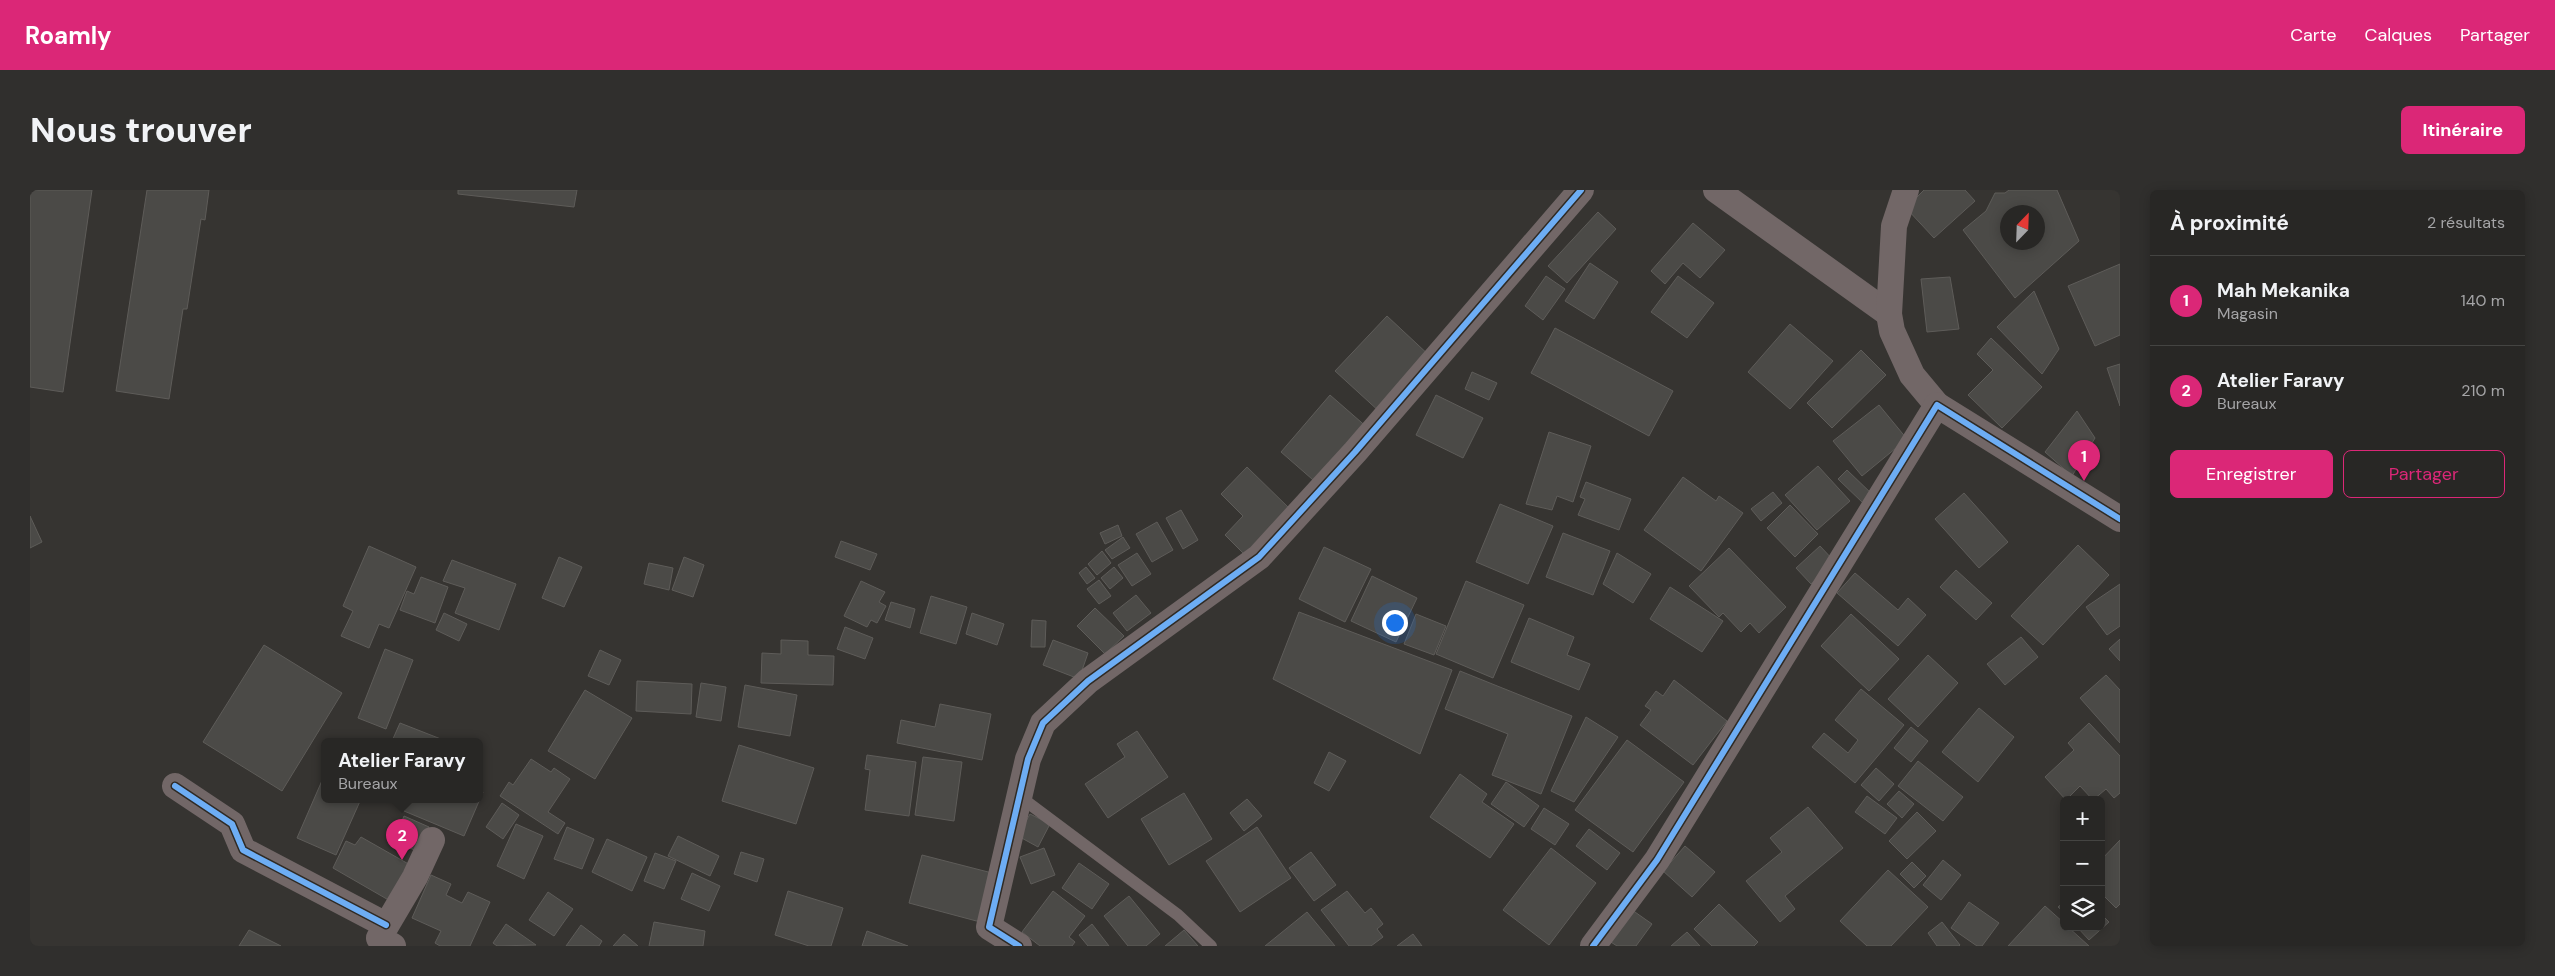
<!DOCTYPE html>
<html lang="fr">
<head>
<meta charset="utf-8">
<style>
  :root { --surface:#282725; --page:#302f2d; --text:#f1f3f6; --muted:#a5a5a7; --line:#444442; --accent:#db2777 }
  body { margin:0; font-family:"DM Sans",sans-serif; background:var(--page); color:var(--text) }
  .controls { position:absolute; right:15px; bottom:15px; display:grid; overflow:hidden; border-radius:8px; box-shadow:0 2px 12px #0003 }
  .controls button { width:45px; height:45px; display:grid; place-items:center; padding:0; border:0; border-bottom:1px solid var(--line); background:var(--surface); color:var(--text); font:25px sans-serif }
  .compass { position:absolute; left:1970px; top:15px; width:45px; height:45px; border-radius:50%; background:var(--surface); box-shadow:0 2px 12px #0003; rotate:23deg }
  .you { position:absolute; left:1364px; top:432px; width:18px; height:18px; margin:-12px; border:4px solid #fff; border-radius:50%; background:#1a73e8; box-shadow:0 0 0 8px #1a73e833 }
  .badge { display:grid; place-items:center; width:32px; height:32px; border-radius:50%; background:var(--accent); color:#fff; font-size:16px; font-weight:700 }
  .pin { position:absolute; translate:-50% -41px; filter:drop-shadow(0 1px 2px #0008) }
  .pin::after { content:''; position:absolute; top:26px; width:18px; height:15px; background:inherit; clip-path:polygon(0 0,100% 0,50% 100%) }
  .popup { position:absolute; left:291px; top:548px; width:162px; height:65px; box-sizing:border-box; display:grid; place-content:center; border-radius:8px; background:var(--surface); filter:drop-shadow(0 1px 4px #0005); font-size:16px; white-space:nowrap; color:var(--muted) }
  .popup b { font-size:19px; color:var(--text) }
  .popup::after { content:''; position:absolute; left:50%; top:100%; margin-left:-10px; border:10px solid transparent; border-top-color:var(--surface) }
  .list { margin:0; padding:0; list-style:none }
  h2 { display:flex; justify-content:space-between; align-items:center; height:65px; margin:0; padding:0 20px; font-size:21px }
  h2 small { font-size:16px; font-weight:400; color:var(--muted) }
  .list li { display:grid; grid-template-columns:32px 1fr auto; gap:15px; align-items:center; box-sizing:border-box; height:90px; padding:0 20px; border-top:1px solid var(--line) }
  .list b { display:block; font-size:19px; white-space:nowrap }
  .list p { margin:0; font-size:16px; white-space:nowrap; color:var(--muted) }
  .list em { font-size:16px; font-style:normal; color:var(--muted) }
  .actions { display:flex; gap:10px; padding:15px 20px }
  .actions a { flex:1; padding:11px 0; border:1px solid var(--accent); border-radius:8px; text-align:center; font-size:18px; color:var(--accent) }
  .actions .main { background:var(--accent); color:#fff }
  .icon { flex:none; width:28px; height:28px; fill:none; stroke:currentColor; stroke-width:2; stroke-linecap:round; stroke-linejoin:round }
  .map { position:relative; flex:none; width:2090px; height:756px; overflow:hidden; border-radius:8px }
  header { display:flex; align-items:center; gap:30px; box-sizing:border-box; height:70px; padding:0 25px; background:var(--accent); color:#fff }
  header strong { font-size:24px }
  nav { display:flex; gap:28px; margin-inline-start:auto; font-size:18px }
  .intro { display:flex; align-items:center; justify-content:space-between; box-sizing:border-box; height:120px; padding:0 30px }
  h1 { margin:0; font-size:35px }
  .button { padding:12px 22px; border-radius:8px; background:var(--accent); color:#fff; font-size:18px; font-weight:700 }
  main { display:flex; gap:30px; padding:0 30px }
  aside { flex:1; background:var(--surface); border-radius:8px; box-shadow:0 2px 12px #0003 }
  .map>svg:first-child { display:block }
</style>
</head>
<body>
<header>
<strong>Roamly</strong>
<nav><a>Carte</a><a>Calques</a><a>Partager</a></nav>
</header>
<div class="intro"><h1>Nous trouver</h1><a class="button">Itinéraire</a></div>
<main>
<div class="map">
<svg width="2090" height="756" viewBox="0 0 2090 756">
  <rect width="100%" height="100%" fill="#363431"/>
  <g fill="#4b4a47" stroke="#5e5c59" fill-rule="evenodd">
    <polygon points="0,0 62,0 33,202 0,197"/>
    <polygon points="117,0 179,0 175,30 171,29 157,119 153,119 139,209 86,201"/>
    <polygon points="428,0 547,0 544,17 428,4"/>
    <polygon points="1894,0 1935,0 1945,11 1904,48 1876,18"/>
    <path d="M1979,0H2027L2049,51L1985,108L1933,40L1956,21L1965,3H1975ZM1978,22H2008V52H1978Z"/>
    <polygon points="1568,22 1586,39 1537,93 1518,76"/>
    <polygon points="1663,33 1695,60 1670,88 1653,73 1635,94 1621,81"/>
    <polygon points="1560,73 1588,92 1564,129 1535,111"/>
    <polygon points="2090,74 2090,145 2065,156 2038,96"/>
    <polygon points="1516,86 1535,99 1513,130 1495,116"/>
    <polygon points="1648,86 1684,113 1657,148 1621,122"/>
    <polygon points="1920,87 1929,139 1897,142 1891,89"/>
    <polygon points="2004,101 2029,159 2012,184 1967,137"/>
    <polygon points="1357,126 1402,168 1351,223 1305,181"/>
    <polygon points="1760,134 1803,171 1760,219 1718,182"/>
    <polygon points="1525,138 1643,201 1619,246 1501,183"/>
    <polygon points="1961,148 2012,197 1972,238 1938,205 1963,180 1947,164"/>
    <polygon points="1831,160 1856,185 1802,238 1777,213"/>
    <polygon points="2090,174 2090,216 2077,178"/>
    <polygon points="1442,182 1467,193 1459,210 1435,199"/>
    <polygon points="1300,205 1339,239 1290,296 1251,262"/>
    <polygon points="1406,205 1453,228 1433,268 1386,245"/>
    <polygon points="1849,215 1877,249 1832,286 1803,251"/>
    <polygon points="2047,221 2065,248 2042,286 2015,262"/>
    <polygon points="1519,242 1561,256 1543,312 1527,306 1522,320 1496,314"/>
    <polygon points="1788,276 1820,311 1787,340 1755,305"/>
    <polygon points="1217,277 1260,319 1215,365 1195,345 1213,326 1191,304"/>
    <polygon points="1817,280 1843,305 1834,314 1808,289"/>
    <polygon points="1653,287 1686,311 1689,306 1713,323 1671,381 1614,340"/>
    <polygon points="1556,292 1601,309 1589,340 1548,325 1555,309 1550,307"/>
    <polygon points="1743,302 1752,313 1731,331 1721,319"/>
    <polygon points="1934,303 1978,352 1949,378 1905,329"/>
    <polygon points="1470,314 1523,336 1498,394 1446,372"/>
    <polygon points="1760,315 1788,344 1765,367 1737,338"/>
    <polygon points="1151,320 1168,350 1153,359 1136,328"/>
    <polygon points="0,326 12,352 0,358"/>
    <polygon points="1127,332 1143,360 1122,372 1106,344"/>
    <polygon points="1088,335 1092,346 1075,354 1070,343"/>
    <polygon points="1533,343 1580,361 1563,405 1516,387"/>
    <polygon points="1093,347 1100,358 1082,369 1075,360"/>
    <polygon points="811,351 847,364 840,380 805,367"/>
    <polygon points="2048,355 2079,385 2013,455 1981,426"/>
    <polygon points="339,356 386,377 359,438 349,434 339,458 311,446 323,421 313,416"/>
    <polygon points="1790,356 1805,372 1781,394 1766,378"/>
    <polygon points="1294,357 1341,379 1315,432 1269,409"/>
    <polygon points="1699,358 1756,417 1729,443 1720,433 1711,442 1693,423 1689,427 1659,396"/>
    <polygon points="1072,361 1081,373 1067,385 1058,374"/>
    <polygon points="1107,363 1121,384 1102,396 1088,375"/>
    <polygon points="1587,363 1621,384 1603,413 1573,394"/>
    <polygon points="529,367 552,377 534,417 512,408"/>
    <polygon points="654,367 674,375 663,407 642,400"/>
    <polygon points="422,370 486,394 469,440 425,423 435,398 413,391"/>
    <polygon points="619,373 643,378 639,400 614,394"/>
    <polygon points="1056,377 1065,388 1057,394 1049,383"/>
    <polygon points="1084,377 1093,388 1080,399 1071,388"/>
    <polygon points="1926,380 1962,413 1946,430 1910,397"/>
    <polygon points="1825,383 1868,420 1878,408 1896,425 1868,456 1807,403"/>
    <polygon points="1342,386 1387,408 1366,452 1321,431"/>
    <polygon points="391,387 418,397 405,433 370,420 377,401 384,404"/>
    <polygon points="1069,390 1081,406 1069,414 1057,399"/>
    <polygon points="831,391 855,402 849,412 856,416 847,433 841,430 837,437 814,426"/>
    <polygon points="1436,391 1494,415 1463,488 1406,464"/>
    <polygon points="2090,394 2090,436 2077,445 2056,417"/>
    <polygon points="1640,397 1693,431 1672,462 1620,429"/>
    <polygon points="1106,405 1121,423 1097,441 1083,423"/>
    <polygon points="901,406 937,417 926,454 890,443"/>
    <polygon points="861,412 885,419 880,438 855,430"/>
    <polygon points="1065,418 1094,446 1075,464 1047,436"/>
    <polygon points="1269,422 1422,480 1390,564 1243,489"/>
    <polygon points="414,423 437,434 429,451 406,440"/>
    <polygon points="942,423 974,434 967,455 936,444"/>
    <polygon points="1386,424 1416,436 1404,465 1374,454"/>
    <polygon points="1821,424 1869,469 1839,501 1791,456"/>
    <polygon points="1499,428 1544,447 1537,465 1560,474 1549,500 1481,472"/>
    <polygon points="1002,430 1016,431 1015,457 1001,457"/>
    <polygon points="815,437 843,448 835,469 807,459"/>
    <polygon points="1991,447 2008,467 1975,495 1957,474"/>
    <polygon points="2090,449 2090,471 2079,459"/>
    <polygon points="751,450 778,451 778,465 804,466 803,495 731,493 732,463 751,464"/>
    <polygon points="1023,450 1058,463 1049,489 1013,475"/>
    <polygon points="234,455 312,503 252,601 173,552"/>
    <polygon points="355,459 383,470 356,539 328,528"/>
    <polygon points="570,460 591,470 579,495 558,486"/>
    <polygon points="1898,465 1928,493 1888,537 1858,509"/>
    <polygon points="1430,481 1542,526 1511,604 1462,585 1478,544 1415,519"/>
    <polygon points="2076,485 2090,500 2090,553 2050,508"/>
    <polygon points="1644,490 1697,531 1663,575 1610,535 1621,520 1615,516 1626,501 1633,506"/>
    <polygon points="607,491 662,494 661,524 606,521"/>
    <polygon points="671,493 696,497 691,531 666,527"/>
    <polygon points="715,495 767,505 760,546 708,537"/>
    <polygon points="1831,499 1874,535 1825,593 1782,557 1794,543 1818,563 1828,550 1805,530"/>
    <polygon points="555,500 602,528 565,589 518,561"/>
    <polygon points="910,514 961,524 952,570 867,553 871,530 905,537"/>
    <polygon points="1949,518 1984,547 1948,592 1912,562"/>
    <polygon points="1556,527 1588,547 1544,612 1521,601"/>
    <polygon points="370,533 416,551 362,551"/>
    <polygon points="2059,533 2090,566 2090,603 2084,608 2076,599 2063,610 2050,596 2036,610 2015,587 2044,560 2038,553"/>
    <polygon points="1881,537 1898,551 1881,572 1864,558"/>
    <polygon points="1107,541 1138,587 1078,628 1055,594 1095,567 1087,554"/>
    <polygon points="1597,550 1654,592 1603,662 1545,620"/>
    <polygon points="709,555 784,578 766,634 692,611"/>
    <polygon points="1299,562 1316,571 1299,601 1284,593"/>
    <polygon points="837,565 886,572 879,626 835,620 840,580 835,579"/>
    <polygon points="893,567 932,572 924,631 885,625"/>
    <polygon points="501,569 521,582 524,578 540,589 518,622 535,633 528,644 470,606 479,592 483,595"/>
    <polygon points="1888,571 1933,607 1913,631 1868,596"/>
    <polygon points="1846,578 1864,594 1849,611 1831,595"/>
    <polygon points="1430,584 1457,604 1452,612 1484,634 1460,668 1400,627"/>
    <polygon points="294,586 294,609 331,609 306,665 267,648"/>
    <polygon points="1476,592 1509,616 1494,637 1461,614"/>
    <polygon points="450,601 453,602 434,646 374,621 379,609 450,609"/>
    <polygon points="1869,601 1884,614 1872,628 1857,614"/>
    <polygon points="1154,603 1182,649 1139,675 1111,629"/>
    <polygon points="1837,606 1867,628 1855,644 1825,622"/>
    <polygon points="1217,609 1232,626 1214,641 1200,623"/>
    <polygon points="472,613 489,625 473,649 456,637"/>
    <polygon points="1778,617 1813,658 1755,706 1765,719 1750,732 1716,691 1752,662 1740,648"/>
    <polygon points="1514,618 1539,634 1525,655 1501,639"/>
    <polygon points="1887,622 1906,641 1877,669 1859,651"/>
    <polygon points="1000,624 1020,634 1008,657 988,646"/>
    <polygon points="374,626 399,637 389,662 364,651"/>
    <polygon points="486,634 513,646 494,689 467,676"/>
    <polygon points="537,637 564,649 552,679 524,669"/>
    <polygon points="1227,637 1261,688 1210,722 1176,671"/>
    <polygon points="1559,639 1590,663 1577,680 1546,656"/>
    <polygon points="648,646 689,666 680,686 638,666"/>
    <polygon points="331,647 382,676 362,712 303,678 316,651 325,655"/>
    <polygon points="577,649 617,667 602,701 562,682"/>
    <polygon points="2090,650 2090,714 2086,718 2071,703 2071,670"/>
    <polygon points="1655,656 1685,682 1662,707 1633,681"/>
    <polygon points="1014,658 1025,685 1001,694 990,667"/>
    <polygon points="1521,658 1566,693 1519,755 1473,720"/>
    <polygon points="711,662 734,669 727,692 704,684"/>
    <polygon points="1281,662 1306,695 1284,711 1259,678"/>
    <polygon points="625,663 646,671 634,699 614,691"/>
    <polygon points="892,665 966,684 954,733 879,713"/>
    <polygon points="1913,670 1931,685 1911,710 1893,695"/>
    <polygon points="1882,672 1896,686 1884,698 1870,684"/>
    <polygon points="1049,673 1079,694 1062,719 1032,698"/>
    <polygon points="1858,680 1898,717 1861,756 1837,756 1810,731"/>
    <polygon points="662,683 690,696 679,721 651,709"/>
    <polygon points="401,685 421,694 416,705 432,713 438,702 460,712 440,756 410,756 405,753 411,741 382,728"/>
    <polygon points="758,701 813,718 801,756 779,756 745,745"/>
    <polygon points="1023,701 1055,726 1039,747 1045,752 1042,756 1010,756 992,742"/>
    <polygon points="1317,701 1335,723 1341,718 1353,734 1347,739 1353,747 1341,756 1319,756 1291,720"/>
    <polygon points="518,702 543,719 524,746 499,730"/>
    <polygon points="1099,706 1130,744 1116,756 1098,756 1074,726"/>
    <polygon points="1939,712 1969,733 1952,756 1947,756 1921,738"/>
    <polygon points="2034,712 2034,722 2028,717"/>
    <polygon points="1689,714 1728,752 1724,756 1682,756 1664,739"/>
    <polygon points="1595,715 1622,734 1606,756 1587,756 1573,747"/>
    <polygon points="2015,716 2034,733 2034,737 2038,737 2059,756 1978,756"/>
    <polygon points="1277,722 1305,756 1235,756"/>
    <polygon points="2071,724 2079,732 2059,750 2047,737 2071,737"/>
    <polygon points="624,732 675,741 673,756 619,756"/>
    <polygon points="1912,732 1930,755 1929,756 1907,756 1898,743"/>
    <polygon points="476,734 506,755 467,756 463,753"/>
    <polygon points="1062,734 1079,756 1058,756 1049,745"/>
    <polygon points="551,735 572,751 569,756 536,756"/>
    <polygon points="219,740 251,756 209,756"/>
    <polygon points="1154,740 1168,756 1135,756"/>
    <polygon points="837,741 878,756 832,756"/>
    <polygon points="1657,742 1670,756 1641,756"/>
    <polygon points="594,744 608,756 583,756"/>
    <polygon points="1383,744 1392,756 1367,756"/>
  </g>
  <g fill="none" stroke-linecap="round" stroke-linejoin="round">
    <polyline stroke="#726767" stroke-width="12" points="989,606 1148,725 1181,756"/>
    <g stroke="#726767" stroke-width="26">
      <polyline points="1686,0 1859,124"/>
      <polyline points="1876,0 1864,36 1859,124 1862,141 1882,185 1907,215"/>
      <polyline points="145,596 202,634 213,660 356,735"/>
      <polyline points="363,756 349,748 385,687 402,650"/>
      <polyline points="989,756 959,737 998,569 1013,533 1058,491 1229,367 1325,262 1551,0"/>
      <polyline points="1563,756 1627,670 1907,215 2090,329"/>
    </g>
    <defs>
      <g id="cycleway">
        <polyline points="145,596 202,634 213,660 356,735"/>
        <polyline points="989,756 959,737 998,569 1013,533 1058,491 1229,367 1325,262 1551,0"/>
        <polyline points="1563,756 1627,670 1907,215 2090,329"/>
      </g>
    </defs>
    <use href="#cycleway" stroke="#2f2a24" stroke-width="9"/>
    <use href="#cycleway" stroke="#6dadf4" stroke-width="6"/>
  </g>
</svg>
<div class="controls">
<button>+</button>
<button>−</button>
<button><svg class="icon" aria-label="layers" viewBox="0 0 24 24"><path d="M12 4l9 5-9 5-9-5zM3 14l9 5 9-5"/></svg></button>
</div>
<svg class="compass" viewBox="-18 -18 36 36"><path d="M0-13l5 13h-10z" fill="#e53935"/><path d="M0 13l5-13h-10z" fill="#a5a5a7"/></svg>
<div class="you"></div>
<div class="pin badge" style="left:2054px;top:291px">1</div>
<div class="pin badge" style="left:372px;top:670px">2</div>
<div class="popup"><b>Atelier Faravy</b>Bureaux</div>
</div>
<aside>
<h2>À proximité<small>2 résultats</small></h2>
<ul class="list">
<li><span class="badge">1</span><div><b>Mah Mekanika</b><p>Magasin</p></div><em>140 m</em></li>
<li><span class="badge">2</span><div><b>Atelier Faravy</b><p>Bureaux</p></div><em>210 m</em></li>
</ul>
<div class="actions"><a class="main">Enregistrer</a><a>Partager</a></div>
</aside>
</main>
</body>
</html>
